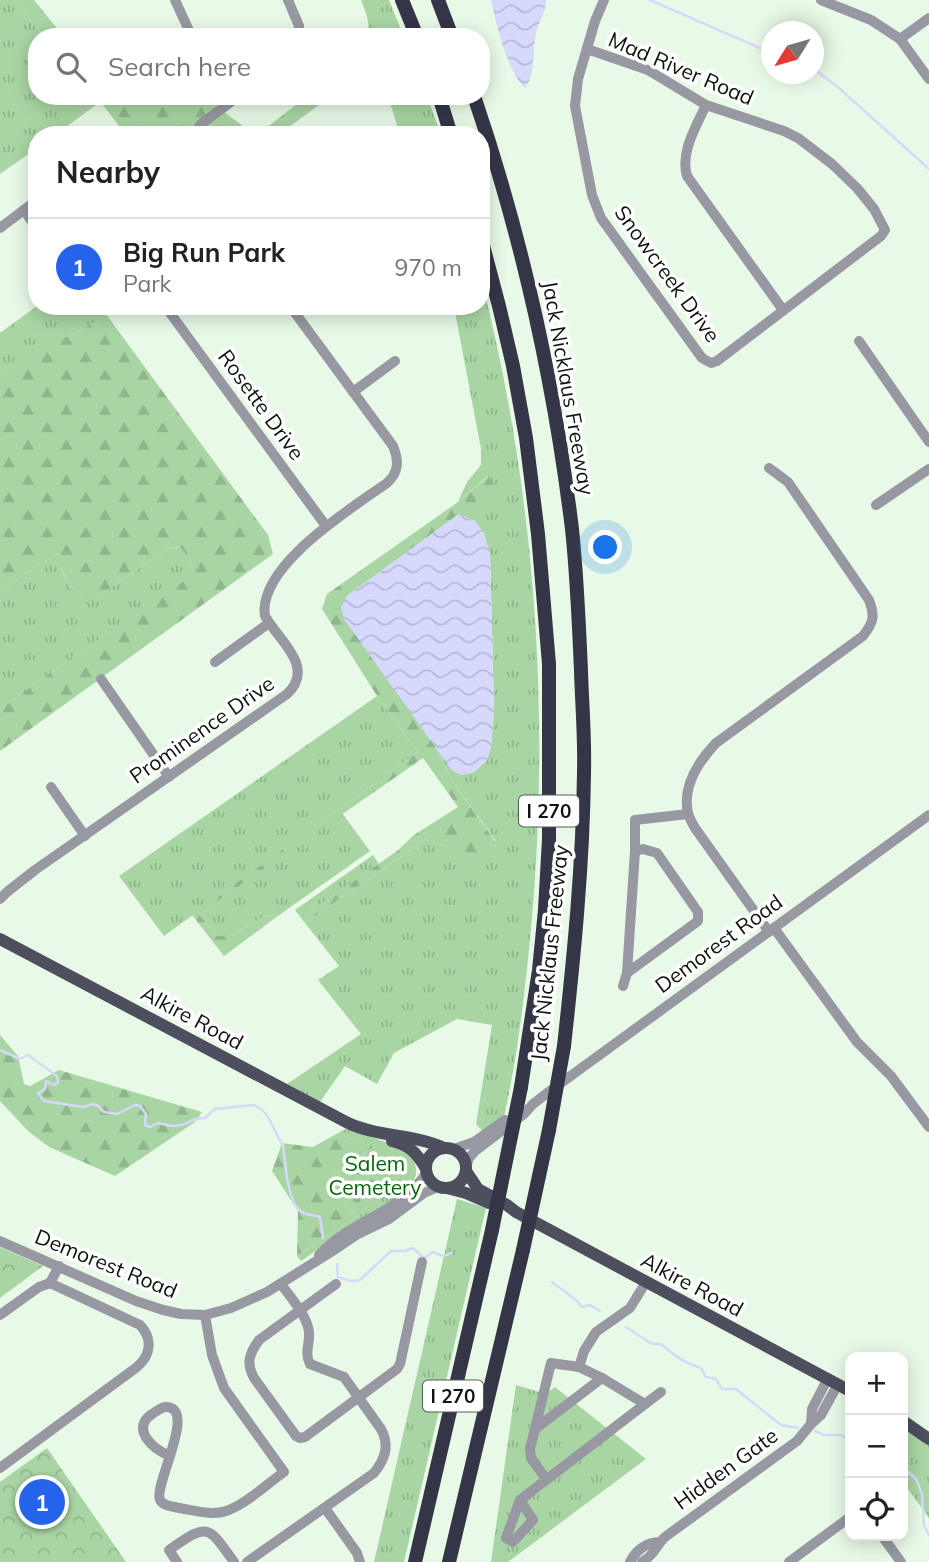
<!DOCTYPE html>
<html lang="en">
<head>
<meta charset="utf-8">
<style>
  :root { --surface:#fff; --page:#f2f2f2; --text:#222; --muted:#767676; --line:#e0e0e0; --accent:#2563eb }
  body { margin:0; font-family:Mulish,sans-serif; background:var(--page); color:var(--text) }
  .controls { position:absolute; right:21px; bottom:21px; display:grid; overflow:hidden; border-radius:14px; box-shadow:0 4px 18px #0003 }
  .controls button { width:63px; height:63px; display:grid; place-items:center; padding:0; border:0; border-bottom:2px solid var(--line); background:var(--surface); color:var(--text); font:35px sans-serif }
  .compass { position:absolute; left:761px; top:21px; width:63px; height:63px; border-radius:50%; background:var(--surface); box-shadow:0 4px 18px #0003; rotate:233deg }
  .you { position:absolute; left:606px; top:548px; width:24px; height:24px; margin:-18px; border:5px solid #fff; border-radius:50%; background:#1a73e8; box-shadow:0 0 0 10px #1a73e833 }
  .badge { display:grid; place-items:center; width:46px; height:46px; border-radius:50%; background:var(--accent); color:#fff; font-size:23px; font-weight:700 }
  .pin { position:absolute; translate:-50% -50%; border:4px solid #fff; box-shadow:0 2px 7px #0006 }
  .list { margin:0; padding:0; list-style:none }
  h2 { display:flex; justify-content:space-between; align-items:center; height:91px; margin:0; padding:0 28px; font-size:30px }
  h2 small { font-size:23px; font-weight:400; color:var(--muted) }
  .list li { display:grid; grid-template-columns:46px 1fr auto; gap:21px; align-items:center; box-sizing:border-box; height:98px; padding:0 28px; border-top:2px solid var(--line) }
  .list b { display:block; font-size:26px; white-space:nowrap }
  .list p { margin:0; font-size:23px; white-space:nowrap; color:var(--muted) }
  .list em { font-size:23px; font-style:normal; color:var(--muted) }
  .icon { flex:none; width:38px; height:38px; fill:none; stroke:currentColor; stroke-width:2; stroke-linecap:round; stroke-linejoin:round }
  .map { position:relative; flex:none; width:929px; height:1562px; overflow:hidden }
  .search { position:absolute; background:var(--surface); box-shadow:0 4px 18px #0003; left:28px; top:28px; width:462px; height:77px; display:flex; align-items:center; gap:18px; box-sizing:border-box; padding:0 24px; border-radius:28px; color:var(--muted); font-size:26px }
  .panel { position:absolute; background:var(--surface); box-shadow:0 4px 18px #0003; left:28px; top:126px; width:462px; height:189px; border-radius:28px }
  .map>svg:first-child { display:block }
</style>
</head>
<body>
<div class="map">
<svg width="929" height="1562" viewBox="0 0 929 1562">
  <defs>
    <pattern id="grass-tufts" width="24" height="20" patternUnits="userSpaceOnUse" patternTransform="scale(1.75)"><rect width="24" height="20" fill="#a9d5a4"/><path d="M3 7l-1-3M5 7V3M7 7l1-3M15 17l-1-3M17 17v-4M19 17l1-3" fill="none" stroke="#90b68c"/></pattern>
    <pattern id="forest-firs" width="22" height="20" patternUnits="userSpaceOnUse" patternTransform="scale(1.75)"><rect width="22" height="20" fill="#a9d5a4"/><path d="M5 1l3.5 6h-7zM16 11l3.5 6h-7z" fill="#90b68c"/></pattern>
    <pattern id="cemetery-stones" width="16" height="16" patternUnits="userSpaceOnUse" patternTransform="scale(1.75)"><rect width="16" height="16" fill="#a9d5a4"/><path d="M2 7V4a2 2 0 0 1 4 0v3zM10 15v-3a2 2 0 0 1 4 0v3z" fill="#90b68c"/></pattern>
    <pattern id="park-crowns" width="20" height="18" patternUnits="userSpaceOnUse" patternTransform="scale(1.75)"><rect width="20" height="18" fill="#a9d5a4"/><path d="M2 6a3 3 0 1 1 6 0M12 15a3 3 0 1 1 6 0" fill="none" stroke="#90b68c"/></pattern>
    <pattern id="water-waves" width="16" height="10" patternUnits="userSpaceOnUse" patternTransform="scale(1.75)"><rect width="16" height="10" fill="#d6d9fb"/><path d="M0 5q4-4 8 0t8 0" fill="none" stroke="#b6b9d6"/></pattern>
  </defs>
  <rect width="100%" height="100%" fill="#e8fae7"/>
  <g fill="url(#grass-tufts)">
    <polygon points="0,0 13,0 45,37 37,37 37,96 96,96 100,102 55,135 37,135 37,148 0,174"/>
    <path d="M361,0H389L404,37H367C371,23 366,13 361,0Z"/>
    <polygon points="388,96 427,96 441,135 400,135"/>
    <path d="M481,278C535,488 551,713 531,929C525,992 518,1054 504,1117L483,1132L476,1124L492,1025L457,1019L394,1053L377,1084L345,1066L320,1102L287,1084L361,1034L318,980L339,966L305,923L426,839L447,846L496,841L452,781L435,746L451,769L461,775L474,772L487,760L491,747L494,708L490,553L475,521L459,514L493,487L488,476L458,502L467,482L481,465V449L455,312L453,306H481Z"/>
    <polygon points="37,306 95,306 99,320 68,337 50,333 39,347 0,371 0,333"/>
    <path d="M171,547L181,548C191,560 192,566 185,581L61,665L0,709V592L36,566L50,559L57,562L72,589L94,599Z"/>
    <polygon points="377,696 418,752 164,936 119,876"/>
    <polygon points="342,813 370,851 275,918 267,915 230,936 216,936 199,914"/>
    <polygon points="373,855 379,864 301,918 295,910"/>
    <path d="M346,1129C362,1135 400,1144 410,1155C436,1187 374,1212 354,1225C336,1236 319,1249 301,1261L297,1256L410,1181L374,1147L338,1133Z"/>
    <polygon points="457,1199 486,1208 404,1562 374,1562"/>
    <polygon points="516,1385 546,1394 555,1387 646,1459 508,1562 491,1562"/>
    <polygon points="903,1421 929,1439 929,1518 903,1482"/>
  </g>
  <g fill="url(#forest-firs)">
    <polygon points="13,0 34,0 64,37 45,37"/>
    <polygon points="96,96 200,96 213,101 224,112 243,126 254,130 266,128 307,96 331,96 278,135 126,135"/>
    <path d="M95,306H100L268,535L273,554L0,751V709L61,665L184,581C192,567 191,560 181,548L171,547L94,599C65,599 70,568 50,559L36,566L0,592V371L38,347L50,333L68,337L99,320Z"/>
    <polygon points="489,476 494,488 459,514 347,596 435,746 452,781 496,842 494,858 466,874 447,846 426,839 305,923 301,918 397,851 414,835 458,807 423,758 199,914 216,936 230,936 267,915 275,918 224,956 192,915 418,752 377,696 322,609 327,594 458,502"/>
    <polygon points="0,1035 18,1056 24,1084 30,1086 59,1070 202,1112 195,1122 115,1176 49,1147 28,1131 0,1101"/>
    <polygon points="338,1133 374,1147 328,1179 356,1217 297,1256 298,1211 272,1171 282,1143 313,1147"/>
  </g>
  <polygon fill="url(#cemetery-stones)" points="374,1147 409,1168 410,1182 356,1217 328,1179"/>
  <g fill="url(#park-crowns)">
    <polygon points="0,1247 43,1266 0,1298"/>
    <polygon points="47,1448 126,1562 0,1562 0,1482"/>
  </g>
  <g fill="url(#water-waves)">
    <path d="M491,0H546C546,12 539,21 536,33C532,49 536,76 525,88C506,69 497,26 491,0Z"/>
    <polygon points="459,514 475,521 484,533 490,553 494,708 491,747 487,760 474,772 461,775 451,769 344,619 341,607 347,596"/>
  </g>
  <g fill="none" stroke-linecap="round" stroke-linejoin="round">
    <g stroke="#d6d9fb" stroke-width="2.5">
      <polyline points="650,0 769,52 772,51"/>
      <polyline points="814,69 839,88 929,169"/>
      <path d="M0,1050L20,1059L28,1055L57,1076L58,1082L54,1085L46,1081L45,1089L38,1093L44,1101L83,1107L93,1104L98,1106L104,1112L117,1114L135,1105L140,1106L146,1114L145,1125L150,1127L158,1123L172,1126L182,1125L196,1119L205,1118L215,1109L252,1105C270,1109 273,1132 283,1145C285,1160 287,1199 299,1210C304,1215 313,1215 320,1217L323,1238"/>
      <polyline points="337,1264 338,1277 350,1281 360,1280 391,1251 405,1251 413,1248 424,1258 433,1252 443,1256 451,1253"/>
      <polyline points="552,1282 576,1300 582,1307 590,1305 600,1311"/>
      <path d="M626,1327L652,1344H661C673,1355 686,1364 701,1368L706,1377L716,1379L722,1389H736L781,1425L798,1428"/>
      <polyline points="815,1431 824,1435 841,1435 850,1440"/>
      <polyline points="903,1467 916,1479 922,1494 924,1525 929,1535"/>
    </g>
    <g stroke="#9798a2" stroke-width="10">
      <polyline points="175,0 192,37"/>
      <polyline points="288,0 299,26 297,37"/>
      <polyline points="821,0 871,20 900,39 929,79"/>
      <polyline points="900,39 929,18"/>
      <polyline points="587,49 648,70 706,105 784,131 798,138 832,164 857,188 874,209 885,230 881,236 717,361 711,363 702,358 601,218 592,195 575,106 578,79 595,21 604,0"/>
      <path d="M706,105C696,127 680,152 687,176L783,310"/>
      <polyline points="194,135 201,124 239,96"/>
      <polyline points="24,210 37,229"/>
      <polyline points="0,228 37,200"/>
      <polyline points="165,306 326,526"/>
      <polyline points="859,341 929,442"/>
      <polyline points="353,392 395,361"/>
      <polyline points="876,505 929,469"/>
      <polyline points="215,662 269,623"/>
      <polyline points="101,679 169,777"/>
      <polyline points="51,787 85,836"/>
      <path d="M0,899L7,892L35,870L287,694C316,667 279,641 265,616C257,566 352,508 387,483C399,472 399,461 393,446L290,306"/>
      <polyline points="774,928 857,1042 891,1076 929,1127"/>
      <path d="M769,932L695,828C693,824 689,818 688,813C682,786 699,761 716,743L863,636C874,622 875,616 869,600L788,482L769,468"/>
      <polyline points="627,973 698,921 698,912 657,853 643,849 635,851"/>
      <polyline points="623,986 627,973 635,851 635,820 688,814"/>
      <polyline points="454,1149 474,1142 505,1120"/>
      <polyline points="466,1167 469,1158 475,1151 524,1114 533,1104 550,1091 929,815"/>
      <polyline points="0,1241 136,1301 163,1310 181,1314 205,1315 231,1308 267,1292 334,1250 356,1235 389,1219 424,1193 438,1187"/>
      <path d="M319,1255C351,1220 397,1215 426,1174"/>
      <path d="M336,1284L259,1340C249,1354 246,1363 254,1378L296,1436L300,1438L305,1437L397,1369L400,1364L422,1262"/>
      <polyline points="0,1315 39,1287 50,1283 59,1266"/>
      <polyline points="645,1404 661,1392"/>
      <polyline points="811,1424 812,1409 828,1378"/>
      <polyline points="535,1429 602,1378"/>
      <path d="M170,1456C153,1449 130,1429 152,1414C156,1412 161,1407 166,1407C198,1407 153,1486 160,1500C163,1506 172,1506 179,1508C193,1510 212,1516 226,1511C245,1505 267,1484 284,1472L224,1388L212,1355L205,1315"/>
      <path d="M0,1468L137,1367C151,1355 153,1339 140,1325L50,1283"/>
      <polyline points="546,1479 531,1458 530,1449 551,1363 579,1367"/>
      <polyline points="520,1500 533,1520 513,1542 506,1538 520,1500 645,1404 602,1378 579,1367 584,1351 596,1332 630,1308 646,1282"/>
      <polyline points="325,1508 357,1553 360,1562"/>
      <polyline points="882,1536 901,1562"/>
      <path d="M177,1562L169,1550C208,1523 207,1524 234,1562"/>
      <path d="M247,1562L374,1473C385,1459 390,1446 381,1429L344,1377L310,1364C304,1353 310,1344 309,1332C307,1315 290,1297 281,1284"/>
      <path d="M630,1562C636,1550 647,1542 660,1542"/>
      <path d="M642,1562C656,1554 656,1545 665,1537L797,1441L811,1424L821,1415L838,1384"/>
      <polyline points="789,1562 850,1517"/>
    </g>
    <g stroke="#4d4f5f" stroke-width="12">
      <path d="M0,939L348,1123C378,1137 413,1134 444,1148"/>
      <path d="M392,1141C409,1145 416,1152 425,1167"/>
      <circle cx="446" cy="1168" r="20"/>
      <polyline points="466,1171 478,1189 507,1205 516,1212 850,1391"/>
      <polyline points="447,1188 466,1193 489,1203"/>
      <polyline points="903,1421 929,1439"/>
    </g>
    <g stroke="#343547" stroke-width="14">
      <polyline points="402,0 417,37"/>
      <polyline points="438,0 452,37"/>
      <polyline points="439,96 451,135"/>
      <path d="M474,96C522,237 554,382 572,529C577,576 579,624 581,671C582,705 585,739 584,772C583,864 574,955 564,1046"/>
      <polyline points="481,238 499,306 513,366 526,438 538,534 549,664 549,839 545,910 539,970 521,1087"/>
      <polyline points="539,1176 549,1130"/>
      <polyline points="415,1562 492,1230"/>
      <polyline points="449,1562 523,1250"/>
    </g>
    <g stroke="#343547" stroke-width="14">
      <polyline points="549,1130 564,1046"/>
      <polyline points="492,1230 521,1087"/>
      <polyline points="523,1250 539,1176"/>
    </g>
  </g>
  <g text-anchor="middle" stroke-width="7" stroke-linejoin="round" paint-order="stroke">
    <g fill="#fff" stroke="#565a56" stroke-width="2">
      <rect x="519" y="795.5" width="60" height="31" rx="5"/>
      <rect x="423" y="1380.5" width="60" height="31" rx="5"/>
    </g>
    <g font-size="19" font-weight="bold" fill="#0d130d">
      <text x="549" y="818">I 270</text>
      <text x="453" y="1403">I 270</text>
    </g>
    <g font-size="21" fill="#0d130d" stroke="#fff">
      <text transform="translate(681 69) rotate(23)" y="7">Mad River Road</text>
      <text transform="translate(667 274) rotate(54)" y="7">Snowcreek Drive</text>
      <text transform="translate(568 388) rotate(80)" y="7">Jack Nicklaus Freeway</text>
      <text transform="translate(261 405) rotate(54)" y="7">Rosette Drive</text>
      <text transform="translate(202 730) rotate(-35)" y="7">Prominence Drive</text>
      <text transform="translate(719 944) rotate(-36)" y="7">Demorest Road</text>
      <text transform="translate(550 953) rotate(-84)" y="7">Jack Nicklaus Freeway</text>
      <text transform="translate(192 1018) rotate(28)" y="7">Alkire Road</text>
      <text transform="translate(106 1264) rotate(22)" y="7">Demorest Road</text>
      <text transform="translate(692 1285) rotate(28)" y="7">Alkire Road</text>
      <text transform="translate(726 1469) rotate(-36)" y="7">Hidden Gate</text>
    </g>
    <g font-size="21" fill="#056605" stroke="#fff">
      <text x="375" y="1171">Salem<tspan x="375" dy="24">Cemetery</tspan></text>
    </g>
  </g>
</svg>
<div class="controls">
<button>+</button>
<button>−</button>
<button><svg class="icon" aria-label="locate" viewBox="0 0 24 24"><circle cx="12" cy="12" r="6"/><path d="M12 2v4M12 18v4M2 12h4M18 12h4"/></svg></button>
</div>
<svg class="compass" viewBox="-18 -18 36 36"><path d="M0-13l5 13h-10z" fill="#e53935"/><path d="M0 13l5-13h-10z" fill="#767676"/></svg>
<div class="you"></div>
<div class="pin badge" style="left:42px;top:1502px">1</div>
<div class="search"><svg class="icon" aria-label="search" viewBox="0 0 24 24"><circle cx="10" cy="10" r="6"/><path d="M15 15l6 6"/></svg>Search here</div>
<section class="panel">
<h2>Nearby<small></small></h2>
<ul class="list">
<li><span class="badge">1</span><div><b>Big Run Park</b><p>Park</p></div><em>970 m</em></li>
</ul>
</section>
</div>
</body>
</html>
